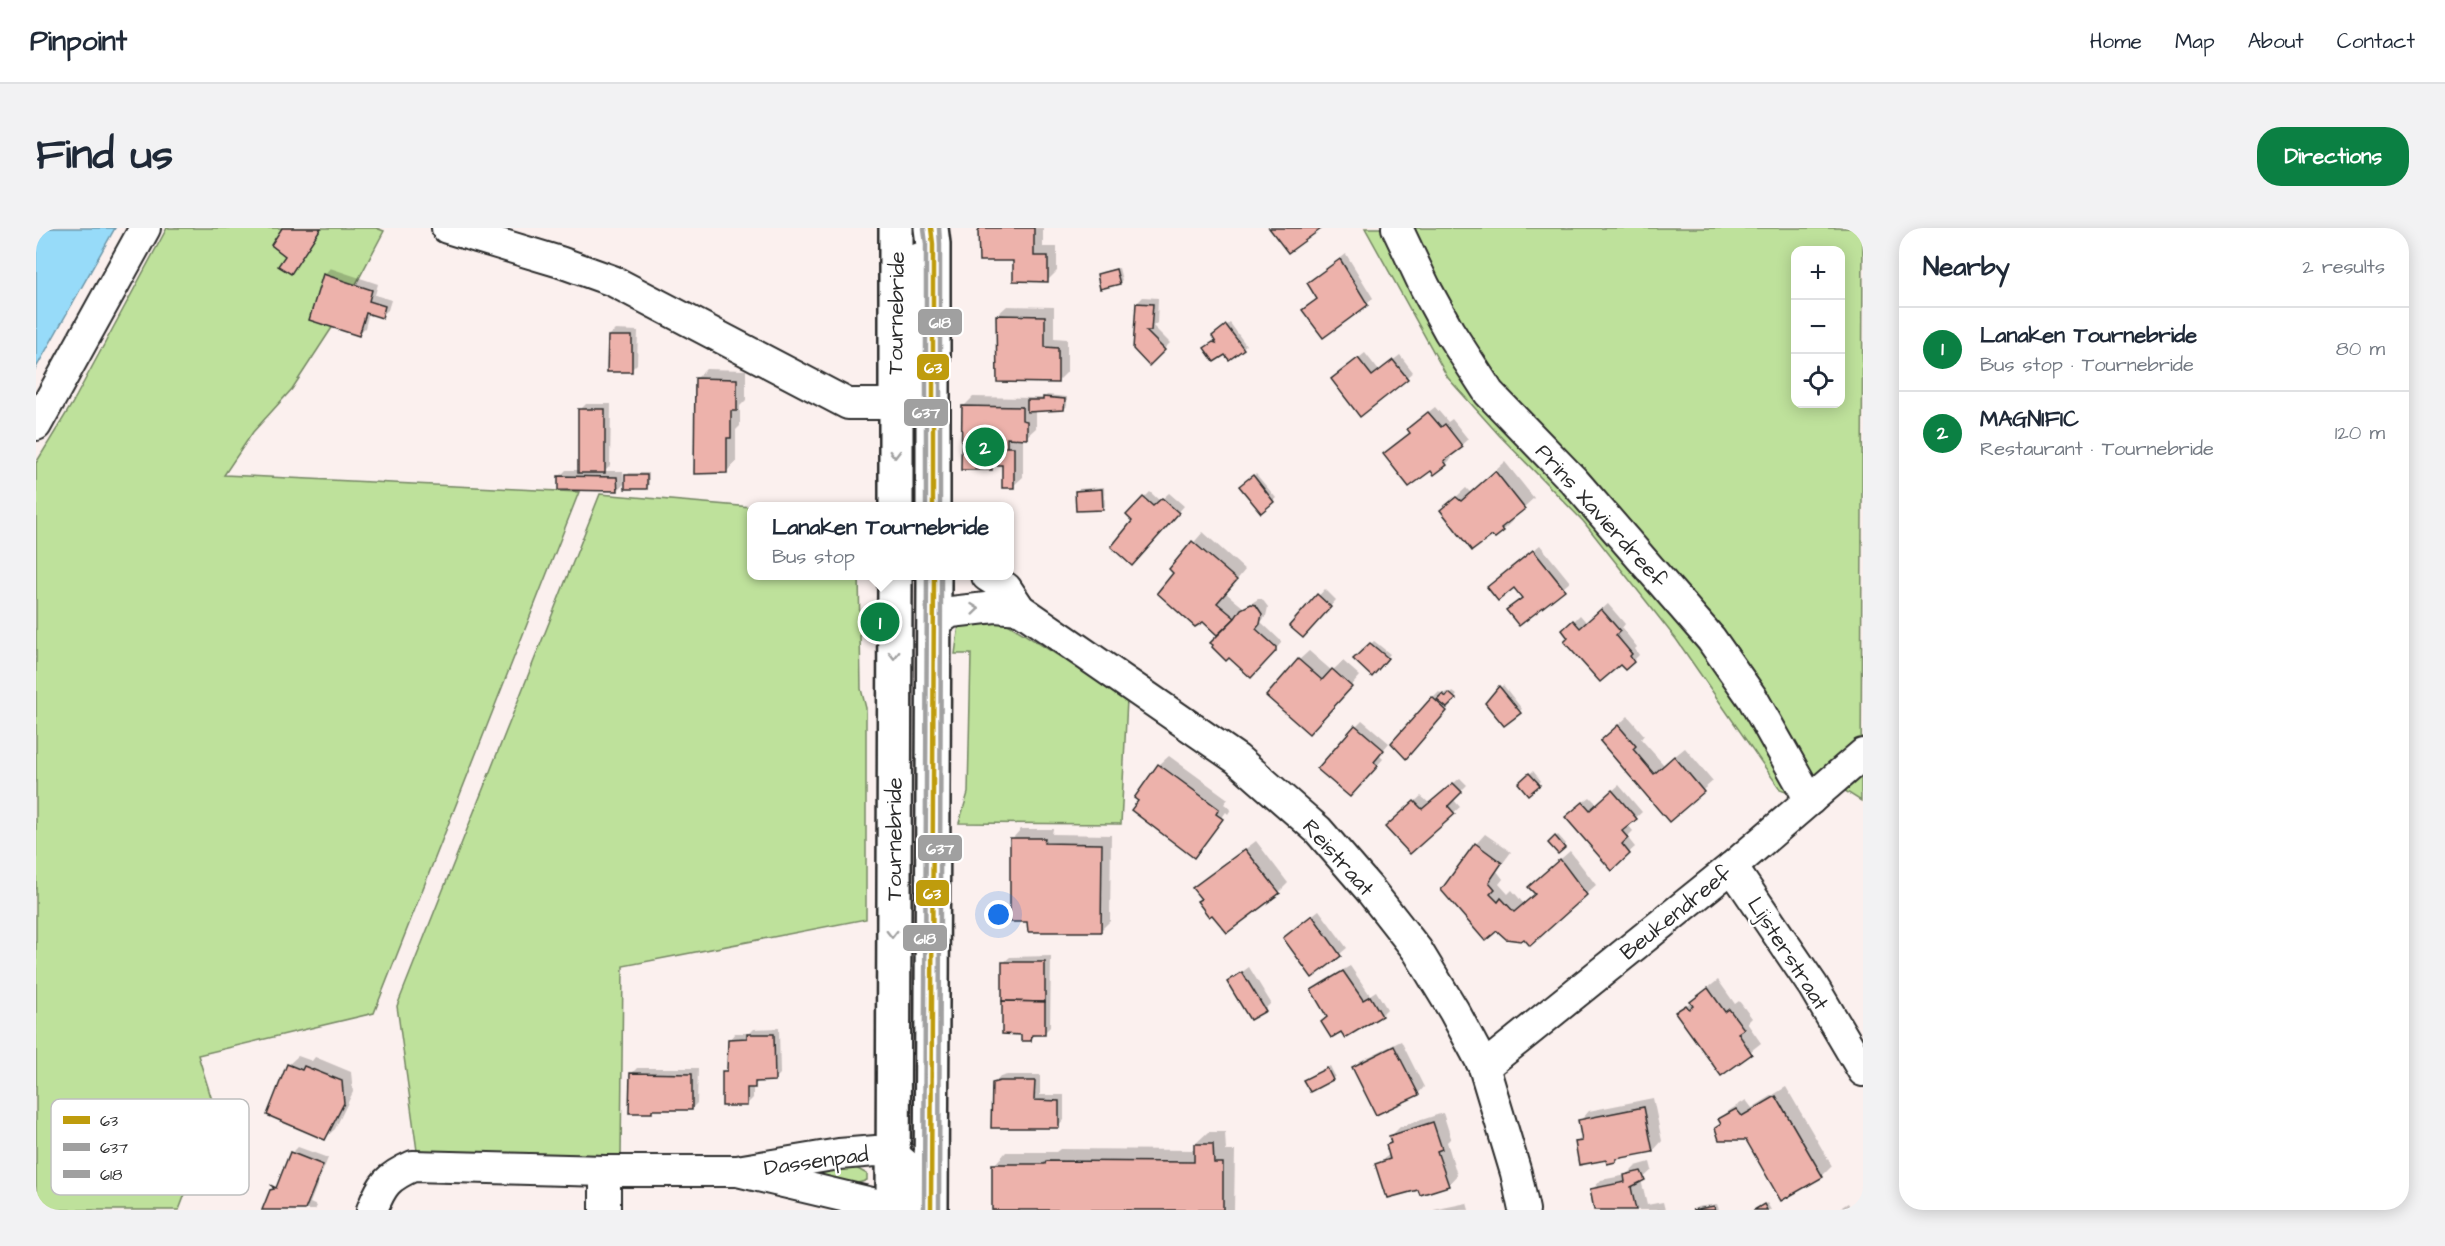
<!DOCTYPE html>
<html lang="en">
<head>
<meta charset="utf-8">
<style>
  :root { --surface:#fff; --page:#f2f2f3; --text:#1f2937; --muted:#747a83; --line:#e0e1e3; --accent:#0b8043 }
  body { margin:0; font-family:"Architects Daughter",sans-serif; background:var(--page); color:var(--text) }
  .controls { position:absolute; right:18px; top:18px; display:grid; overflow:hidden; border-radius:12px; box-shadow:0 3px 15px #0003 }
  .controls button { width:54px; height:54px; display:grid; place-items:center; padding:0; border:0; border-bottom:2px solid var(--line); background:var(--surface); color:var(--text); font:30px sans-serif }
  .you { position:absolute; left:963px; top:687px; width:21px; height:21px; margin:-15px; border:4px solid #fff; border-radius:50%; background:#1a73e8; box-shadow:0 0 0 9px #1a73e833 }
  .badge { display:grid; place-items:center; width:39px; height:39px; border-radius:50%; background:var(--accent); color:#fff; font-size:20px; font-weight:700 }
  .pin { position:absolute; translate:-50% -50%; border:3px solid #fff; box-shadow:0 2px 6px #0006 }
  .popup { position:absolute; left:711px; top:274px; width:267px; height:78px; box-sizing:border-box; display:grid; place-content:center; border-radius:12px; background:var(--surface); filter:drop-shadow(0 2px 4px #0005); font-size:20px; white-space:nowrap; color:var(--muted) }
  .popup b { font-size:22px; color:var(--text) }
  .popup::after { content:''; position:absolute; left:50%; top:100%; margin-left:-12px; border:12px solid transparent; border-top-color:var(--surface) }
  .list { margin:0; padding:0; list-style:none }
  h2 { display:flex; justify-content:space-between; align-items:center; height:78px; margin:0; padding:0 24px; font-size:26px }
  h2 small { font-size:20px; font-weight:400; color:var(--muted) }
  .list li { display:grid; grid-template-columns:39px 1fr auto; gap:18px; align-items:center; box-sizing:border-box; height:84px; padding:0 24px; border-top:2px solid var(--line) }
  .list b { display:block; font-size:22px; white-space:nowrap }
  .list p { margin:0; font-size:20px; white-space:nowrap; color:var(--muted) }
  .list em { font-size:20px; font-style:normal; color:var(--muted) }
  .icon { flex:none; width:33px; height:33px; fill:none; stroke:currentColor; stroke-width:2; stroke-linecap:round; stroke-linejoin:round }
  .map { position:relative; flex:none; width:1827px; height:982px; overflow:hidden; border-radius:24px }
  header { display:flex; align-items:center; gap:36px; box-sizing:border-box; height:84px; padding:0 30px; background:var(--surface); border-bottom:2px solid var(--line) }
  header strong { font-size:28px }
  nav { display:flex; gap:33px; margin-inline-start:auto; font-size:21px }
  .intro { display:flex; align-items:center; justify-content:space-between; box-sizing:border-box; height:144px; padding:0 36px }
  h1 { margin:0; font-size:42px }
  .button { padding:15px 27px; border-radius:24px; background:var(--accent); color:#fff; font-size:21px; font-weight:700 }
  main { display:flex; gap:36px; padding:0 36px }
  aside { flex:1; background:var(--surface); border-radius:24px; box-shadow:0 3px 15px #0003 }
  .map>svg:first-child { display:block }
</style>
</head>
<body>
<header>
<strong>Pinpoint</strong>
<nav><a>Home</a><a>Map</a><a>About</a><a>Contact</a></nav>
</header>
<div class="intro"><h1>Find us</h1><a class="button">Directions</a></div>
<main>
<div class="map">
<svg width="1827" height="982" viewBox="0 0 1827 982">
  <rect width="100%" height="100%" fill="#fbf0ee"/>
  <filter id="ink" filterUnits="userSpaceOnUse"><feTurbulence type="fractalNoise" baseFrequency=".0167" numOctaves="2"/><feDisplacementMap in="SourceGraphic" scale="12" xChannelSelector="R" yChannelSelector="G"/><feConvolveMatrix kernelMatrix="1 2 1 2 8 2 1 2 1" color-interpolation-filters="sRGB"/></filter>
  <g filter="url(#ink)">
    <g fill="#bee19b" stroke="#748663" stroke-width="1.5" fill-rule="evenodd">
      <polygon points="131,0 340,0 348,3 301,92 256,161 217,204 188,247 543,264 338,785 162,827 180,885 143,982 4,982 0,980 0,235 36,176"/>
      <path d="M1329,0H1827L1825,573L1795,554L1774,572L1744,561L1640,411L1547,293L1463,207L1412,150ZM1760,22H1804V176H1760Z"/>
      <polygon points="564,266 715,279 715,348 823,348 825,461 830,480 830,691 587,738 585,930 382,930 361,778"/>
      <polygon points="964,391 1091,471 1085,596 923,595 932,565 935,426 919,426 923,397"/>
      <path d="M799,936L820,940L831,946V952C807,963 781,949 758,942Z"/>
    </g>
    <polygon fill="#97dbf9" stroke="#6c95a7" stroke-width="1.5" points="0,0 79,0 0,140"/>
    <g fill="#0003">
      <polygon points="247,0 286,0 255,44 251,27"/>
      <polygon points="945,0 1007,0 1007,19 1021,19 1021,43 1012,52 978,32"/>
      <polygon points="1310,26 1337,70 1331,76 1274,76 1282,70 1273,55"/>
      <polygon points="294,40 342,56 339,67 355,72 352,82 345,88 333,84 329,100 322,106 288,47"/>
      <polygon points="1083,40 1086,52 1083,55 1063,46 1065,44"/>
      <polygon points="1107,69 1122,70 1121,95 1117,98 1134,115 1113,136 1101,75"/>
      <polygon points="971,78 1018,79 1018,110 1031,111 1031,144 1021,154 961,87"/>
      <polygon points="1194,95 1210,117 1193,130 1189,125 1173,118 1181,113 1181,105"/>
      <polygon points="579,102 602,103 601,136 595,142 573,108"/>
      <polygon points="1329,125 1343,143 1364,127 1377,144 1325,187 1304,145"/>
      <polygon points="670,141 710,142 710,172 704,178 704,198 700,202 700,234 690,244 660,151"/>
      <polygon points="1011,167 1031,169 1031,178 1028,181 1000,182 1000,200 990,209 987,209 987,249 977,258 968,235 960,236 955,240 928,178 937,169 995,170 1008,170"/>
      <polygon points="550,176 575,176 574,238 569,243 587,243 588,256 582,262 524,248 530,242 544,242 544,182"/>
      <polygon points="1399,179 1412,194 1416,191 1432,211 1414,227 1416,230 1410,236 1355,220 1375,204 1379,195"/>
      <polygon points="1469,234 1498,270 1475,291 1476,293 1467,302 1406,282 1430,260 1435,265"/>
      <polygon points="593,245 613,245 613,257 610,259 591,248"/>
      <polygon points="1220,246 1240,270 1225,283 1208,255"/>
      <polygon points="1068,259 1069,278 1066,281 1040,263 1043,261"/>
      <polygon points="1114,264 1124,273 1133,265 1148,278 1102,330 1098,293 1108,270"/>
      <polygon points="1167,304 1209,342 1190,365 1208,380 1222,371 1226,371 1232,379 1230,388 1225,394 1245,413 1245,415 1221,442 1205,387 1203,385 1181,405 1135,341"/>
      <polygon points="1504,317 1534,354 1483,396 1487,369 1478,358 1459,353"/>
      <polygon points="1289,361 1300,372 1273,402 1255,398"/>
      <polygon points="1572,376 1589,396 1586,400 1601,419 1599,421 1603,427 1597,433 1584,435 1534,410 1528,403 1544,387 1551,395"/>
      <polygon points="1338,413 1354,426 1336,447 1319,431"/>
      <polygon points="1273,423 1296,443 1307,433 1324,448 1283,495 1263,432"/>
      <polygon points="1467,457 1486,481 1468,496 1451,475"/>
      <polygon points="1403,464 1407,468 1410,464 1414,467 1417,464 1421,467 1376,522 1397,470"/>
      <polygon points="1592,488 1608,507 1605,511 1628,537 1649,520 1677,553 1633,592 1576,503"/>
      <polygon points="1326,492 1353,515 1343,527 1347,531 1320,561 1320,498"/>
      <polygon points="1133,528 1192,571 1188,576 1195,581 1192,586 1190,584 1164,620 1167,620 1158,628 1123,537"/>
      <polygon points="1497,543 1505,553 1493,565 1484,555"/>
      <polygon points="1424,550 1431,557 1417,571 1424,579 1374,624 1358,593 1385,568 1393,575"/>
      <polygon points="1583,557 1606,584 1592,597 1597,603 1591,609 1599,619 1576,640 1537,582 1554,569 1561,576"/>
      <polygon points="985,601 1017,601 1016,606 1075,607 1074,693 1065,702 976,611"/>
      <polygon points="1449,606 1475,624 1461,643 1467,651 1463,656 1472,666 1476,662 1488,676 1500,665 1504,649 1534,623 1560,657 1550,666 1488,709 1461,701 1440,616"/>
      <polygon points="1522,607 1530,616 1522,624 1514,615"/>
      <polygon points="1220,613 1252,655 1243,664 1177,686 1163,673 1166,670 1158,660"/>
      <polygon points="1283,682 1311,720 1277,748 1255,704"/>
      <polygon points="1015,728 1014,799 1008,805 1001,805 995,811 967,735 974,729"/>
      <polygon points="1314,738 1334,767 1340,763 1351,781 1345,787 1305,802 1292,789 1277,763 1283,756"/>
      <polygon points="1213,739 1235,775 1229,781 1193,754"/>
      <polygon points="1682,752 1699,776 1703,773 1716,790 1711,795 1725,815 1686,846 1641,785"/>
      <polygon points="743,800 744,846 738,852 724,852 717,858 717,870 711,876 687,844 693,838 693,812 699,805 714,805 718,801"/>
      <polygon points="1365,813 1388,859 1382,866 1318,839 1324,833"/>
      <polygon points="262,828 276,833 279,829 315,844 317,864 299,901 289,910 252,837"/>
      <polygon points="1294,838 1299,848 1296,851 1269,852"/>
      <polygon points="601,840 662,840 661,875 655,881 618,881 615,884 595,846"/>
      <polygon points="971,847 1004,847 1004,867 1028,867 1028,892 1022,899 958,856 964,849"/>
      <polygon points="1750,859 1796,938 1787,947 1746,971 1711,910 1681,900 1686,895 1684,891 1694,882 1710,872 1716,880"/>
      <polygon points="1617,870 1626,913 1617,923 1583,929 1580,932 1571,930 1540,915 1547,908 1544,893 1553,883"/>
      <polygon points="1407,885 1415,910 1411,914 1421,947 1412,957 1383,960 1341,936 1354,926 1351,917 1356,912 1355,908 1364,899"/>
      <polygon points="1172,904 1189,904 1190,923 1199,923 1198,982 958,982 958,937 970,924 1020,924 1024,921 1159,922 1159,916"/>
      <polygon points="262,919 292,930 274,975 281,978 279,982 228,982 236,963 244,955 256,925"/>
      <polygon points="1614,934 1616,942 1605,952 1611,977 1627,974 1629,982 1560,982 1556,962 1565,952 1591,947 1600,938"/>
      <polygon points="1431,975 1433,982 1397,982"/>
      <polygon points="1731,975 1735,982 1719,982"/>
      <polygon points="1812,975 1816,982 1801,982"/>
      <polygon points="1681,976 1683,982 1658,982 1661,979"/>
    </g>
    <g fill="#edb2ab" stroke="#2b2b2b" stroke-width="1.5">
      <polygon points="246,0 285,0 255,46 242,38 249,28 235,17"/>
      <polygon points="944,0 998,0 998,28 1012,28 1012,54 977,53 977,33 943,33 942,3"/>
      <polygon points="1233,0 1284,0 1285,1 1252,25"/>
      <polygon points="1304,31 1332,77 1287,110 1266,82 1281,71 1271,55"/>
      <polygon points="1080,41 1084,56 1064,61 1061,46"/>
      <polygon points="287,46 336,62 333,73 349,78 346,90 330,85 323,108 273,92"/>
      <polygon points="1100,75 1117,76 1115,103 1110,103 1129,122 1113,138 1097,121"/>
      <polygon points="960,87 1009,88 1009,119 1022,120 1022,155 961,154"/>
      <polygon points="1190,97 1208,121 1193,132 1189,127 1178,134 1168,120 1177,114 1180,115 1176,108"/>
      <polygon points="572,108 596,108 596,144 571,144"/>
      <polygon points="1322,130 1336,148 1357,132 1372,151 1324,189 1295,151"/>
      <polygon points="659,150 701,151 701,183 695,183 695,210 691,210 691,245 658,246"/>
      <polygon points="1007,169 1029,171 1028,182 991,184 991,172 1007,172"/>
      <polygon points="926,178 986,179 986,192 991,193 991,211 971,210 971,219 967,219 978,219 978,260 966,260 966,237 956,237 956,242 925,242"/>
      <rect x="542" y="181" width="27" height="64"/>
      <polygon points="1392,184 1405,199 1409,196 1427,219 1408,233 1411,237 1398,247 1395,243 1373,259 1347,226 1374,205 1371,201"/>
      <polygon points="1459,243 1489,281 1465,300 1468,303 1459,310 1456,308 1436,323 1404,282 1420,269 1425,273"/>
      <rect x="589" y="247" width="22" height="14"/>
      <polygon points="1217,247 1238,274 1225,285 1203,258"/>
      <polygon points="522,248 581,249 582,263 522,262"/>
      <polygon points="1066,261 1067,282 1040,283 1039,263"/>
      <polygon points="1107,269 1117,278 1126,270 1143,285 1096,338 1075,319 1096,293 1090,287"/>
      <polygon points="1156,313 1201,352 1181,375 1199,390 1181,407 1167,394 1159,399 1121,365 1137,345 1133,341"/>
      <polygon points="1497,322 1529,362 1483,398 1470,382 1486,370 1478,360 1462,373 1451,359"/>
      <polygon points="1281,366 1295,379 1267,410 1253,398"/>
      <polygon points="1215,376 1220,377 1226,386 1224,396 1220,401 1240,419 1240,423 1215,450 1193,430 1190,433 1176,419 1177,417 1174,415 1199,390 1205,381"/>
      <polygon points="1565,381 1584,403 1580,407 1596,426 1594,428 1598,434 1589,442 1584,437 1564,454 1528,414 1532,410 1526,402 1537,392 1544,400"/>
      <polygon points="1334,415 1352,430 1336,449 1317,431"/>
      <polygon points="1262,431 1286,452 1296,441 1316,459 1273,506 1230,468"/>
      <polygon points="1463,458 1485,485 1468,498 1449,475"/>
      <polygon points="1413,465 1420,471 1411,480 1401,472 1407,466 1410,469"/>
      <polygon points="1396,469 1411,483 1370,531 1355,515"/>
      <polygon points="1319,497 1348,522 1338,534 1342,538 1314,569 1281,541"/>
      <polygon points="1582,497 1600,518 1597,521 1618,546 1638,528 1668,564 1633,594 1564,513"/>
      <polygon points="1122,536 1183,581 1180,586 1187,591 1158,630 1095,582 1102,573 1098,570"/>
      <polygon points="1493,545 1504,557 1492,567 1482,555"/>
      <polygon points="1417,555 1426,564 1412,578 1419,586 1374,626 1349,599 1378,573 1386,581"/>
      <polygon points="1576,562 1601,591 1586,603 1592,610 1586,616 1594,626 1576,643 1529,589 1547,574 1554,582"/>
      <polygon points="1519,608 1529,620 1522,626 1512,615"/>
      <polygon points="974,610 1009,610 1008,615 1066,616 1065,704 992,704 991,694 974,694"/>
      <polygon points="1439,615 1466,635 1453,654 1459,661 1454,666 1462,674 1465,670 1478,684 1499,666 1492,659 1524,631 1551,667 1494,718 1488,711 1485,713 1470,711 1461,703 1449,713 1405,662"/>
      <polygon points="1209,621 1244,665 1191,705 1176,687 1173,689 1161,673 1165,671 1156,660"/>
      <polygon points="1276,687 1305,728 1276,750 1247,710"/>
      <polygon points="966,734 1009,734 1009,774 966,773"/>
      <polygon points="1307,743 1327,772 1334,768 1346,788 1309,810 1305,804 1295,810 1285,794 1291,789 1275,762"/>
      <polygon points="1206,744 1230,783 1214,792 1191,754"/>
      <polygon points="1672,760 1689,784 1693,781 1708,801 1702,805 1716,826 1685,848 1639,784 1650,777 1653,781 1657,778 1654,774"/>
      <polygon points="966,773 1009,774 1009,807 996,807 995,813 985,813 985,807 966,806"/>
      <polygon points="711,806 738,806 739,853 719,854 719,860 711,860 711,878 686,878 686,843 691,843 692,811 711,810"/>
      <polygon points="1358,818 1383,867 1340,887 1316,839"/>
      <polygon points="251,836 266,842 268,838 306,853 308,875 289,912 231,887"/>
      <polygon points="1291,840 1297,852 1274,864 1267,852"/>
      <polygon points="594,845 656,846 656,882 616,882 616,885 593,885"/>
      <polygon points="964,853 999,853 998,872 1023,873 1023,900 955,900 956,855"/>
      <polygon points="1740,868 1787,949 1745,973 1710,912 1683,912 1679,900 1685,896 1682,891 1700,881 1706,888"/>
      <polygon points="1608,879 1617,924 1580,931 1580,934 1571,936 1570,932 1543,937 1539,914 1546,913 1542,892"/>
      <polygon points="1397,894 1406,921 1401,923 1413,958 1384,967 1382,962 1352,970 1351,967 1349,967 1339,936 1354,931 1350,917 1355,915 1353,908"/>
      <polygon points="1158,916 1177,916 1178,935 1187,935 1187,982 956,982 956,936 1009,936 1010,933 1158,934"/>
      <polygon points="254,924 287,937 269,982 226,982 234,962 238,961 236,958 240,960"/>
      <polygon points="1605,943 1609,952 1595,959 1600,982 1558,982 1554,961 1589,954 1588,947"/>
      <polygon points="1728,976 1731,982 1718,982"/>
      <polygon points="1678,978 1679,982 1656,982"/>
    </g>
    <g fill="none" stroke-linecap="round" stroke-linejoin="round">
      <defs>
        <g id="minor">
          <polyline points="411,0 524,34 577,53 812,176 859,176 874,163 884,30"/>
          <polyline points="1361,0 1389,59 1413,103 1453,165 1539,254 1675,411 1717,471 1774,572"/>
          <polyline points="0,197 109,0"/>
          <polyline points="951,348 970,360 984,381 1201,531 1282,602 1334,662 1381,722 1418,783 1448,839 1480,945 1488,982"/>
          <polyline points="898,395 915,384 959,379 984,381"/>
          <polyline points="1696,639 1777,758 1827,843"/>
          <polyline points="1448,839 1696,639 1827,526"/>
          <path d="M336,982C346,956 352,949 377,938L569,943H701L803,926L840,923L857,926L895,959L857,980L701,943"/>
          <polyline points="569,982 569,943"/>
        </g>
        <g id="primary">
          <polyline points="895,0 897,16 897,278"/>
          <polyline points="860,278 860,0"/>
          <polyline points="857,982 859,348"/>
          <polyline points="895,982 898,348"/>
        </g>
      </defs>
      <use href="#minor" stroke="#2b2b2b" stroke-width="34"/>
      <use href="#primary" stroke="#2b2b2b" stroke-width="38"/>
      <use href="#minor" stroke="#fff" stroke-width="30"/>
      <use href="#primary" stroke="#fff" stroke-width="33"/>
      <defs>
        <g id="bus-1">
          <polyline points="895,0 897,16 897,278"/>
          <polyline points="895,982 898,348"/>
        </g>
        <g id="bus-2">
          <polyline points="888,1 890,16 890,278"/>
          <polyline points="903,982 905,348"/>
        </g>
        <g id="bus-3">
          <polyline points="903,0 904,16 904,278"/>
          <polyline points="888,982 891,348"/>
        </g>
      </defs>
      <use href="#bus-1" stroke="#fff" stroke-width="9"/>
      <use href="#bus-2" stroke="#fff" stroke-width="9"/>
      <use href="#bus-3" stroke="#fff" stroke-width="9"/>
      <use href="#bus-1" stroke="#bf9c0d" stroke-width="4.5"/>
      <use href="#bus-2" stroke="#a0a0a0" stroke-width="4.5"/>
      <use href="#bus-3" stroke="#a0a0a0" stroke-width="4.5"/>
    </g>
    <defs><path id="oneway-chevron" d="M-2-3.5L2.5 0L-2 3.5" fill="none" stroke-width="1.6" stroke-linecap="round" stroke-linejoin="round" transform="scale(1.5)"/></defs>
    <g stroke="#a0a0a0">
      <use href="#oneway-chevron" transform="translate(859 226) rotate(89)"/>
      <use href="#oneway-chevron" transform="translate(939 381) rotate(-6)"/>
      <use href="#oneway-chevron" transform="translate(858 427) rotate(90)"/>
      <use href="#oneway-chevron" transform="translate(856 706) rotate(90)"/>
    </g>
  </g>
  <g text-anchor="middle" stroke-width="4.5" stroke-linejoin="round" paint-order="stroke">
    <g font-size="22" fill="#2b2b2b" stroke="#fff">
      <text transform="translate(859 85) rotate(-89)" y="8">Tournebride</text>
      <text transform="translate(1566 287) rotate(48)" y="8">Prins Xavierdreef</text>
      <text transform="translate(857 611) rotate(-90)" y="8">Tournebride</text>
      <text transform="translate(1303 629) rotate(48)" y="8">Reistraat</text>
      <text transform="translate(1639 684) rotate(-39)" y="8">Beukendreef</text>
      <text transform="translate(1753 725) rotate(57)" y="8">Lijsterstraat</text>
      <text transform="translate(780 932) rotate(-8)" y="8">Dassenpad</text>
    </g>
  </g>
  <rect x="15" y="871" width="198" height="96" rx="9" fill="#fff" stroke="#bfbfbf" stroke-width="1.5"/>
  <rect x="27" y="888" width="27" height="8" fill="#bf9c0d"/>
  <rect x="27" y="915" width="27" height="8" fill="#a0a0a0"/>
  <rect x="27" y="942" width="27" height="8" fill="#a0a0a0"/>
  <g font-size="16" fill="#2b2b2b">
    <text x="64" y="898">63</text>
    <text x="64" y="925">637</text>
    <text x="64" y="952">618</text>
  </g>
  <g stroke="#fff" stroke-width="2">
    <rect x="881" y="80" width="46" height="28" rx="6" fill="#a0a0a0"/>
    <rect x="880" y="125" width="34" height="28" rx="6" fill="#bf9c0d"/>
    <rect x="867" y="170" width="46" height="29" rx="6" fill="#a0a0a0"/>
    <rect x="881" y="606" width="46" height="28" rx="6" fill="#a0a0a0"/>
    <rect x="879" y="651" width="35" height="28" rx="6" fill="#bf9c0d"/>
    <rect x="866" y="696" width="46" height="28" rx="6" fill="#a0a0a0"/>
  </g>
  <g font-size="16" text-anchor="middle" font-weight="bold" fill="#fff">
    <text x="904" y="100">618</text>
    <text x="897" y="145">63</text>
    <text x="890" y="190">637</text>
    <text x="904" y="626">637</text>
    <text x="896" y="671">63</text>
    <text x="889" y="716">618</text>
  </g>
</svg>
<div class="controls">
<button>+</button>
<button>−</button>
<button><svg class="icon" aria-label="locate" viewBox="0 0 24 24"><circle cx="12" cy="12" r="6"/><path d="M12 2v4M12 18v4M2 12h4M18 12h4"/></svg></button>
</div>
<div class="you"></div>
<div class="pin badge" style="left:844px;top:394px">1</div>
<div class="popup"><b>Lanaken Tournebride</b>Bus stop</div>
<div class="pin badge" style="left:949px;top:219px">2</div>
</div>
<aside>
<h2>Nearby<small>2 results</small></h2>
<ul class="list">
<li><span class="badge">1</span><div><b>Lanaken Tournebride</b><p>Bus stop · Tournebride</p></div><em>80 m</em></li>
<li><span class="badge">2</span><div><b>MAGNIFIC</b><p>Restaurant · Tournebride</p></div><em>120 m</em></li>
</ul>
</aside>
</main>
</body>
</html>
